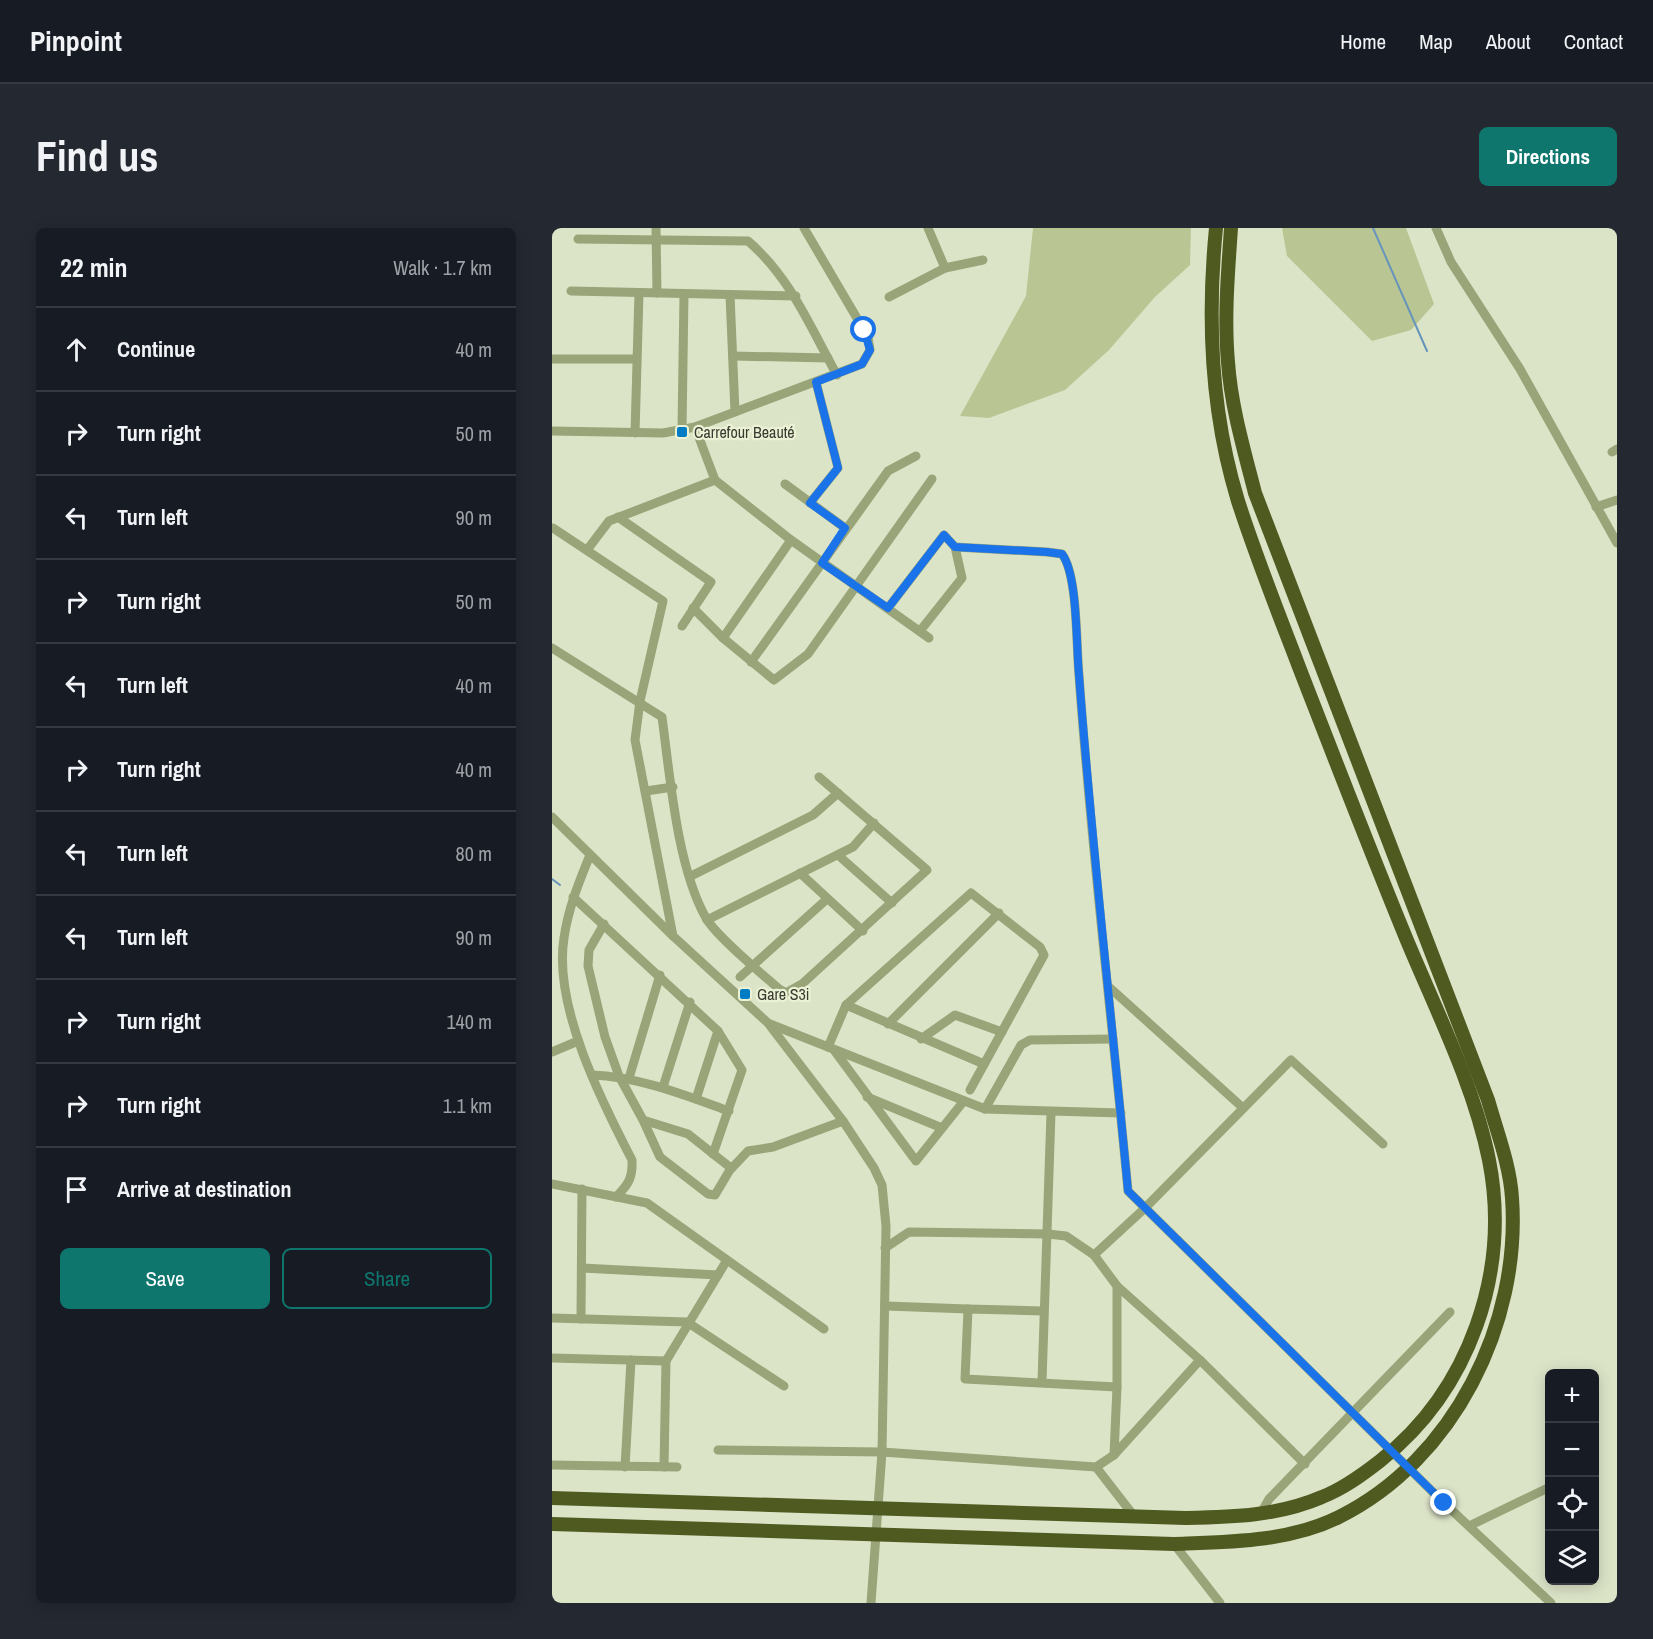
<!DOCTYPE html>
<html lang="en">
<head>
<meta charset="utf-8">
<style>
  :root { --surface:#171b24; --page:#242831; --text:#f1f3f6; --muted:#9ea1a6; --line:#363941; --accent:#0f766e }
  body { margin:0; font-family:"Archivo Narrow",sans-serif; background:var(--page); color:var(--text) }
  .controls { position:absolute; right:18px; bottom:18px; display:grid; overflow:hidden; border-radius:9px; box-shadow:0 3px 15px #0003 }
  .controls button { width:54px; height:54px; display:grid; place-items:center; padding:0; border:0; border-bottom:2px solid var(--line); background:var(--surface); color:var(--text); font:30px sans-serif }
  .stop { position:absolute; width:18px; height:18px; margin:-14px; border:4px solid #1a73e8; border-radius:50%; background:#fff }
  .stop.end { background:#1a73e8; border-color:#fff; box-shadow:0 2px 6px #0008 }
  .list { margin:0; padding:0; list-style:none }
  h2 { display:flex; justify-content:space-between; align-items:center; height:78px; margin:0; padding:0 24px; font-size:26px }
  h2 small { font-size:20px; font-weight:400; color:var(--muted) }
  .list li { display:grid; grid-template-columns:39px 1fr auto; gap:18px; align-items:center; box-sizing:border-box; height:84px; padding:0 24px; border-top:2px solid var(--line) }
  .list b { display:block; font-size:22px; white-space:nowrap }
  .list em { font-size:20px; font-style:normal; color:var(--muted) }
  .actions { display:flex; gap:12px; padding:18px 24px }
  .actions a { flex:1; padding:14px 0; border:2px solid var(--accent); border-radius:9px; text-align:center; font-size:21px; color:var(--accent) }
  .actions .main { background:var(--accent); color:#fff }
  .icon { flex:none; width:33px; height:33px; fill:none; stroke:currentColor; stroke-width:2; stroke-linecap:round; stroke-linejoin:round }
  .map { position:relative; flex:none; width:1065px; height:1375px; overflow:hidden; border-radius:9px }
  header { display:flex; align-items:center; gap:36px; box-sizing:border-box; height:84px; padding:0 30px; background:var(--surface); border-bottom:2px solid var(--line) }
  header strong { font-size:28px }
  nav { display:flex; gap:33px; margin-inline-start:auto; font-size:21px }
  .intro { display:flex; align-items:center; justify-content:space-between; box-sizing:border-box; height:144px; padding:0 36px }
  h1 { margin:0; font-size:42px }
  .button { padding:15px 27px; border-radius:9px; background:var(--accent); color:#fff; font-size:21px; font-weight:700 }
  main { display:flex; gap:36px; padding:0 36px }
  aside { flex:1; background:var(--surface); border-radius:9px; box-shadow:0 3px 15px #0003 }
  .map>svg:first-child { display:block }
</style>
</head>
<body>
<header>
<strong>Pinpoint</strong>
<nav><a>Home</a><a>Map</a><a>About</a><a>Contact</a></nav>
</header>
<div class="intro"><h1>Find us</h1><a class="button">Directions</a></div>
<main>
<aside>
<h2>22 min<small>Walk · 1.7 km</small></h2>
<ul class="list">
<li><svg class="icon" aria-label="ahead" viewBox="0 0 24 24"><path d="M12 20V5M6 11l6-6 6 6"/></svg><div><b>Continue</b></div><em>40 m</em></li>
<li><svg class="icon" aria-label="right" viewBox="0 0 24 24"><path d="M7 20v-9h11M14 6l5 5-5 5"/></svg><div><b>Turn right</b></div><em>50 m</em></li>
<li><svg class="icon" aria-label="left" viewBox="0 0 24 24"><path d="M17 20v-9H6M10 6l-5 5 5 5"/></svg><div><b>Turn left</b></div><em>90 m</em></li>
<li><svg class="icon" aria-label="right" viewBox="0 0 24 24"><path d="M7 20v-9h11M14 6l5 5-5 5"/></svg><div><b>Turn right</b></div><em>50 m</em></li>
<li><svg class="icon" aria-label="left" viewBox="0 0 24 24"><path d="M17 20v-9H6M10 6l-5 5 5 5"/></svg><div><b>Turn left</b></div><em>40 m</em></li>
<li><svg class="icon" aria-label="right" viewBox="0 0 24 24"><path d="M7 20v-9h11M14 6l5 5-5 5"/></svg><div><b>Turn right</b></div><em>40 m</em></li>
<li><svg class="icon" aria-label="left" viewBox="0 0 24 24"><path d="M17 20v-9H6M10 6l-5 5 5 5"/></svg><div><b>Turn left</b></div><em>80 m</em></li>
<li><svg class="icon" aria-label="left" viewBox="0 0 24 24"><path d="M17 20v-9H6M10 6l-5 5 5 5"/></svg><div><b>Turn left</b></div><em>90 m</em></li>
<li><svg class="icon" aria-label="right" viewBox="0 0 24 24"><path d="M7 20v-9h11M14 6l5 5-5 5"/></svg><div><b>Turn right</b></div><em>140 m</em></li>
<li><svg class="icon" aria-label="right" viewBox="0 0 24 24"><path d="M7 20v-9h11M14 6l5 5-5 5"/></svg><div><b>Turn right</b></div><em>1.1 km</em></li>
<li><svg class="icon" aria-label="arrive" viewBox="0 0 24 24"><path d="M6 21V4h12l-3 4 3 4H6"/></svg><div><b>Arrive at destination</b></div></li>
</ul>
<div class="actions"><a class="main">Save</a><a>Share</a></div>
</aside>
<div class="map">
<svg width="1065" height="1375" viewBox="0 0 1065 1375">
  <rect width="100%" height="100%" fill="#dce4c8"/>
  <g fill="#b9c693">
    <polygon points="481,0 639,0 638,37 603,69 557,122 513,162 437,190 408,188 474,68"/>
    <polygon points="730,0 854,0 882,76 859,102 820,113 735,28"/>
  </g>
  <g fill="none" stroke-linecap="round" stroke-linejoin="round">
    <g stroke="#6694ba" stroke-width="2">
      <polyline points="821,0 875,123"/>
      <polyline points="0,651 8,657"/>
    </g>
    <g stroke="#99a479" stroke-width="9">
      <polyline points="104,0 105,65"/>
      <polyline points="376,0 393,40"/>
      <polyline points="884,0 899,34 968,141 1065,315"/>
      <path d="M26,11L196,13C239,50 258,99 285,147"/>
      <polyline points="19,63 244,68"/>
      <polyline points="178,67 183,184"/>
      <polyline points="337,69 393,40 431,32"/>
      <polyline points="181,128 276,130"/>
      <polyline points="0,131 84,131"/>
      <polyline points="143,199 163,252 239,312 377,410"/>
      <polyline points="130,201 132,66"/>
      <polyline points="0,203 111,205 143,199 310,136 318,122 316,109 252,0"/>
      <polyline points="83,205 87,65"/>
      <polyline points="1060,224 1065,221"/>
      <polyline points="233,256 293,300"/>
      <polyline points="258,275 286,240 264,154"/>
      <polyline points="1044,279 1065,272"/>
      <polyline points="66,289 159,354 130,398"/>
      <polyline points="1,300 111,373 88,473 83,512 121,708"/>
      <path d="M403,319L495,324L510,326C526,347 524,418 527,447C539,619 560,791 576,963L892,1275L999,1375"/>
      <polyline points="35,322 57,293 163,252"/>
      <polyline points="141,380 171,410 222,452 256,426 380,251"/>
      <polyline points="336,380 392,307 403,319 410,350 368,403"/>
      <polyline points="171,410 239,312"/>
      <path d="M0,420L110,489C118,548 125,639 154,690C164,708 209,745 227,761L234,765L250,756L375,642L267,549"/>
      <polyline points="199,434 336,243 364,228"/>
      <polyline points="94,563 121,559"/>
      <polyline points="0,589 121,708 216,795 291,893 322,940 330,957 334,998 330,1224 319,1375"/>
      <path d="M38,627C27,654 16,681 12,710C1,778 50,874 80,932C81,950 76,957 64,969"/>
      <polyline points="286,627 340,675"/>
      <polyline points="248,645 311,703"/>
      <polyline points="139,648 261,587 286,565"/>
      <polyline points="21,669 166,803 190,842 161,926"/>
      <polyline points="155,692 301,619 322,595"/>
      <polyline points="52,696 37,722 36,738 53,809 67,848 91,892 136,906 179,940 163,967 156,966 108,929 91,892"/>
      <polyline points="188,749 275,671"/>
      <polyline points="557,759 690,879"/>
      <polyline points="294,777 432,836"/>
      <polyline points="218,796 433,881 569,885"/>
      <polyline points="336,796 447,685"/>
      <polyline points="369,811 403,787 450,804"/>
      <polyline points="276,819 294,777 419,665 488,719 492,727 418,862"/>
      <polyline points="282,822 364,933 411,874"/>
      <polyline points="0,824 26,813"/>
      <path d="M40,847C88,849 132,867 177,883"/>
      <polyline points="77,850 108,747"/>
      <polyline points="111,859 138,774"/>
      <polyline points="315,869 390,900"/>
      <polyline points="144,871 166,803"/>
      <polyline points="433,881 469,817 478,812 561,811"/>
      <polyline points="179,941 196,923 221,919 291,893"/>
      <polyline points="0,956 95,975 272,1101"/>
      <polyline points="333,1020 357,1004 496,1006 514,1008 542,1027 565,1058 565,1159 562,1227"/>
      <polyline points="542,1027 592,981 739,832 831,916"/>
      <polyline points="30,1040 166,1047"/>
      <polyline points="565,1058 648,1132 753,1236"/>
      <polyline points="334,1078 416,1081"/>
      <polyline points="491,1083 416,1081 413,1151 565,1159"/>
      <polyline points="0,1090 135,1094 232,1158"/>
      <polyline points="29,1091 30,961"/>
      <polyline points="0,1130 114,1133"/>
      <polyline points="490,1153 499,885"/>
      <polyline points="166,1222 330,1224 544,1239 562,1227 648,1132"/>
      <polyline points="0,1237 125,1239"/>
      <polyline points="73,1239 79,1132"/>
      <polyline points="112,1239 114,1133 175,1032"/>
      <polyline points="544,1239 582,1288"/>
      <polyline points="708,1287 717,1271 898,1084"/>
      <polyline points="917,1298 998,1259"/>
      <polyline points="622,1316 668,1375"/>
    </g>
    <g stroke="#4f5a21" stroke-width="14">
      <path d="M0,1270L634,1290C681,1289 726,1288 770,1269C791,1261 810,1247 828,1233C918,1162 959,1043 937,932C922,857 883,780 854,710C817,620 782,529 747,439C726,384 704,329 686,273C659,185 655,91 664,0"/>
      <path d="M0,1296L622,1316C677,1314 737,1314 787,1289C902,1232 969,1095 960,970C958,937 945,904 936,872L703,265C692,222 679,178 676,134C672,89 676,45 679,0"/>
    </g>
  </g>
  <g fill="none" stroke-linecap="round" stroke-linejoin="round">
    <path stroke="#1a73e8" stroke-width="8" d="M312,102L318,122L310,136L264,154L286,240L258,275L293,300L270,335L336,380L392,307L403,319L495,324L510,326C526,347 524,418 527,447C540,619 560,791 576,963L892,1275"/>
  </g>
  <g fill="#007cc5" stroke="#eaf1d5" stroke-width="2">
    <rect x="124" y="198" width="12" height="12" rx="3"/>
    <rect x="187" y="760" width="12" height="12" rx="3"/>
  </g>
  <g text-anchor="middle" stroke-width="4.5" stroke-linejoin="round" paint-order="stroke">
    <g font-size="16" fill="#393b30" stroke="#eaf1d5" text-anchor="start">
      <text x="142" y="210">Carrefour Beauté</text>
      <text x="205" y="772">Gare S3i</text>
    </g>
  </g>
</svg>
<div class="controls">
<button>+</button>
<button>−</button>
<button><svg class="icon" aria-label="locate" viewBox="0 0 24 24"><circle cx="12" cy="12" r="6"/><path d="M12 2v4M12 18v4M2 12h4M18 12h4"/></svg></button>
<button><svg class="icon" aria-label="layers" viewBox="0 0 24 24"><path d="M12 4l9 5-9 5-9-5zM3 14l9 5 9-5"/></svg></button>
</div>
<div class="stop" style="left:312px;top:102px"></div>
<div class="stop end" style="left:892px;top:1275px"></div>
</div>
</main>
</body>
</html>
